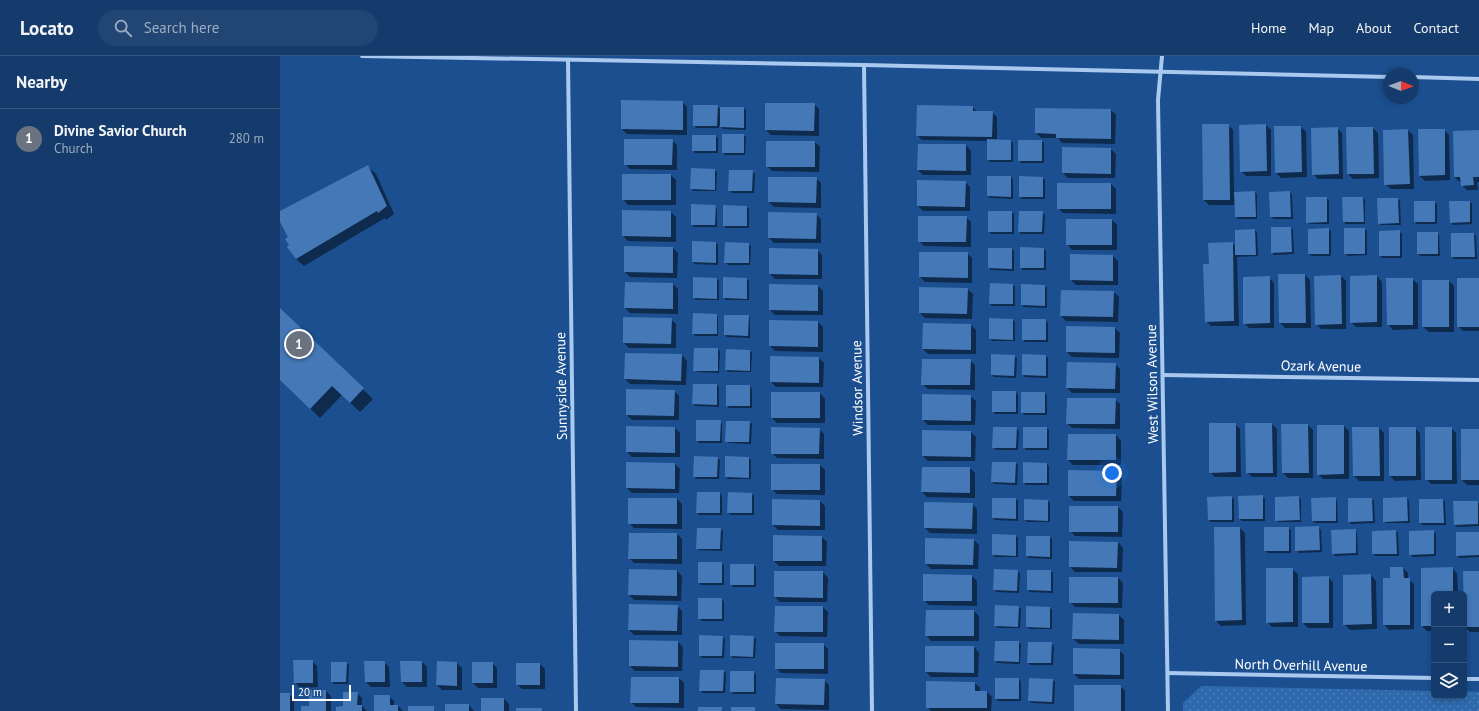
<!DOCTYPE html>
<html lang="en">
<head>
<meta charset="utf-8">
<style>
  :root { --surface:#143b6b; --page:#214673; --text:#f1f3f6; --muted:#9dadc1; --line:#33557e; --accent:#e797bd }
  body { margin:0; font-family:"PT Sans",sans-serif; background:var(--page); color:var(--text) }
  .controls { position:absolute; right:12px; bottom:12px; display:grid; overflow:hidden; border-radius:6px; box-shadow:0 2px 6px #0003 }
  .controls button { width:36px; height:36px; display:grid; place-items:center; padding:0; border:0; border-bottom:1px solid var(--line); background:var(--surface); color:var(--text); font:20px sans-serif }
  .compass { position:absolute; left:1103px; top:12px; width:36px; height:36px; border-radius:50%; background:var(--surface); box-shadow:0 2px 6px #0003; rotate:91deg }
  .scale { position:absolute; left:12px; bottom:10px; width:59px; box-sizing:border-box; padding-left:4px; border:2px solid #fff; border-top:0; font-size:11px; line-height:14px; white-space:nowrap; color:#fff; -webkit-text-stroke:3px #1b4f8f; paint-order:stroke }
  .you { position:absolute; left:832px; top:417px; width:14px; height:14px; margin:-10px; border:3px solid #fff; border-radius:50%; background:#1a73e8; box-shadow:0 0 0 6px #1a73e833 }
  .badge { display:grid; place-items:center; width:26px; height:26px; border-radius:50%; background:var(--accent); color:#fff; font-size:13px; font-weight:700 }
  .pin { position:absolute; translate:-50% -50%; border:2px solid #fff; box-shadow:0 1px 4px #0006 }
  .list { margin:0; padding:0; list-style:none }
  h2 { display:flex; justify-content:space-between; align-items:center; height:52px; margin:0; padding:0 16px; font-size:17px }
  h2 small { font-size:13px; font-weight:400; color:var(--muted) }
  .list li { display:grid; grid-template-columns:26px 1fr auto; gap:12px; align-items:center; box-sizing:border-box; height:60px; padding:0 16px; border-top:1px solid var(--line) }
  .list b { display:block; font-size:15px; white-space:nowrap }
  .list p { margin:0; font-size:13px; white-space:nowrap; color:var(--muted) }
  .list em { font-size:13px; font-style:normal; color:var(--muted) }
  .icon { flex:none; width:22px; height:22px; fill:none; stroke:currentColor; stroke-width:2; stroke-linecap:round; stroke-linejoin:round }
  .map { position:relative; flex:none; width:1199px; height:655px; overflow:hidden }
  header { display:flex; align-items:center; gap:24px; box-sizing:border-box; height:56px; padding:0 20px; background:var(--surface); border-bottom:1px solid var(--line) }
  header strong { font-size:19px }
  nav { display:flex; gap:22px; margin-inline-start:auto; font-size:14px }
  .search { width:280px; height:36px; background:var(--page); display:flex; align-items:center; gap:10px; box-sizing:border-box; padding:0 14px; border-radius:22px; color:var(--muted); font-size:15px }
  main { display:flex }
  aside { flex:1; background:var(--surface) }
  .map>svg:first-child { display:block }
</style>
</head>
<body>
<header>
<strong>Locato</strong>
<div class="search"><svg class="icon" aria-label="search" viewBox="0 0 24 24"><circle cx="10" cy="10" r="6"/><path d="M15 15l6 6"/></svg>Search here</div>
<nav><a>Home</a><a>Map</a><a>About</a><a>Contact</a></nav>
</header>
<main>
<aside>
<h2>Nearby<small></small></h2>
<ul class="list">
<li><span class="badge" style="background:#6b7280">1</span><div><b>Divine Savior Church</b><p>Church</p></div><em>280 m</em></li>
</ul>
</aside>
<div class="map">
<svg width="1199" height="655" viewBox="0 0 1199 655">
  <defs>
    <pattern id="green-dots" width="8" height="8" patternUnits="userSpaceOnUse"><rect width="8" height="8" fill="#2e69ad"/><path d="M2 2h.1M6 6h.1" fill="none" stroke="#4d80b9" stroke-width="1.8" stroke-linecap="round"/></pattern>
  </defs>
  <rect width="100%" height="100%" fill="#1b4f8f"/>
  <polygon fill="url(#green-dots)" points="921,630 1154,635 1154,640 1184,640 1184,635 1199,636 1199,655 903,655 903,647"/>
  <g fill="#0007">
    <polygon points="402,46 407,51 407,79 347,78 342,73"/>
    <polygon points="486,48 534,48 539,53 539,80 491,79 486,74"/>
    <polygon points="437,50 441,54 464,52 466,54 466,74 443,73 439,69 439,72 416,72 414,69"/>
    <polygon points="693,51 697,56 712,56 717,61 717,84 731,85 733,87 733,106 710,106 708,104 708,85 642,84 637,79"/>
    <polygon points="756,53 831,54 836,59 835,88 782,87 778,82 761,82 756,77"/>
    <polygon points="923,69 948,69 953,74 954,137 975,136 977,138 977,163 958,163 956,161 955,149 929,149 924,144"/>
    <polygon points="986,69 991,74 991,120 966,120 961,115"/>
    <polygon points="1021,71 1026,76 1027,121 1001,122 996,117"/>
    <polygon points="1057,72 1062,77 1063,123 1038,123 1033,118"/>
    <polygon points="1093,72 1098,77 1099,122 1073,123 1068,118"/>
    <polygon points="1128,74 1133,79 1134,133 1111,133 1105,128"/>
    <polygon points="1164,74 1169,79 1170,124 1145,125 1140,120"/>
    <polygon points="1199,75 1199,126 1197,126 1198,134 1187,134 1182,129 1181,126 1180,126 1174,121"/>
    <polygon points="463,79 466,81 465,99 445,99 443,97"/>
    <polygon points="436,80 438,82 438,97 415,97 413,94"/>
    <polygon points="392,84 397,89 397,114 350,113 345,108"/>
    <polygon points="762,85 764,87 764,107 741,107 739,104"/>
    <polygon points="535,86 540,91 539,116 492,115 487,110"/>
    <polygon points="639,89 686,89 691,95 691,119 643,119 638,114"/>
    <polygon points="831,93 836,98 835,122 788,122 783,117"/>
    <polygon points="88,111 96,118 114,158 106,164 105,162 24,210 16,203 10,190 10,182 0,164 0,156"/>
    <polygon points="434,114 437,116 436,135 414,135 411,133"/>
    <polygon points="472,115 475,118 474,137 452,137 449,134"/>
    <polygon points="391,119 396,124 396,149 348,149 343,143"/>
    <polygon points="731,121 733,123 733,143 710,142 708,140"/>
    <polygon points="536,122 541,127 541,152 494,151 489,146"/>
    <polygon points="763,122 765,124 765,143 742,143 740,141"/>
    <polygon points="685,126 690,131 690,155 643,155 638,150"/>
    <polygon points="778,128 831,128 836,133 836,158 783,157 778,152"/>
    <polygon points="1010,136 1012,139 1013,163 994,163 991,161"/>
    <polygon points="1046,142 1049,144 1049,168 1030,168 1027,166"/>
    <polygon points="1063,142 1083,142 1085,144 1085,168 1066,168 1064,166"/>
    <polygon points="1118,143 1120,145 1121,169 1101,169 1099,167"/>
    <polygon points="1135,146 1154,146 1157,148 1157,168 1137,168 1135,166"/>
    <polygon points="1190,146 1192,148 1192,168 1173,169 1171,166"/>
    <polygon points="435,150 437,152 437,171 414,171 412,169"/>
    <polygon points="467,151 469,153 469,172 446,172 444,170"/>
    <polygon points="343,155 391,156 396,161 396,186 348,185 343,180"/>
    <polygon points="732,156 734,158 734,178 711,178 709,175"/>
    <polygon points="762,156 765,159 764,178 741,178 739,175"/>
    <polygon points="536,158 541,163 541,187 494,187 489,182"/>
    <polygon points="686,161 691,166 691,191 644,190 639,185"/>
    <polygon points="787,164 832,164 837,169 837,194 792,194 787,188"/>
    <polygon points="1011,172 1013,174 1014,198 994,199 992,196"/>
    <polygon points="1048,173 1051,175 1051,200 1032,200 1029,198"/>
    <polygon points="1084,173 1087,175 1087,199 1068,200 1065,197"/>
    <polygon points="975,174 977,177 978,200 957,201 959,270 931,270 926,265 930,209 952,187 956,191"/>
    <polygon points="1119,175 1122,178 1122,202 1103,202 1100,200"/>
    <polygon points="1157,177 1159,179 1160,200 1141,200 1138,198"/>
    <polygon points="1194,178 1196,180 1197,203 1174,203 1172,201"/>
    <polygon points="436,187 438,189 438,209 415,208 413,206"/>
    <polygon points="468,188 471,190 470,209 448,209 445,206"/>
    <polygon points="393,192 398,197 397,222 350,221 345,216"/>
    <polygon points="732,193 734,195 734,215 711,214 709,212"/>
    <polygon points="764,193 766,195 766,214 743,214 741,212"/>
    <polygon points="537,194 542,199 542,223 495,223 490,218"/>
    <polygon points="640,197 687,197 692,202 692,227 645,226 640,221"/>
    <polygon points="791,199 833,200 838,205 838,229 796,229 791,224"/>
    <polygon points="1025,219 1030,224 1031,272 1005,272 1000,267"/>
    <polygon points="1061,220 1066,225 1066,273 1041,273 1036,268"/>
    <polygon points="1097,220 1102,226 1102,271 1076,271 1071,266"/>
    <polygon points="989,222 994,227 994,272 969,272 964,267"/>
    <polygon points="437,223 439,225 439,244 416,244 414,242"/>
    <polygon points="467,223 469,225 469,244 446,244 444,242"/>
    <polygon points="1132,223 1138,228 1138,273 1113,274 1108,268"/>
    <polygon points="1199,223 1199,275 1183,275 1178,270"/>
    <polygon points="1169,225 1174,230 1174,276 1149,276 1143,271"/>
    <polygon points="393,228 398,233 398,258 350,257 345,252"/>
    <polygon points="733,229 735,231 735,250 712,250 710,248"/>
    <polygon points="538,230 543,235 543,259 495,259 490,254"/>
    <polygon points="765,230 767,232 767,252 744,251 742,249"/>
    <polygon points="687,233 693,238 692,263 645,262 640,257"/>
    <polygon points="834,236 839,241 838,266 786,265 781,260"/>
    <polygon points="0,253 93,343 80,356 62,339 40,362 0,323"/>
    <polygon points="436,259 438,261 438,280 416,280 413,278"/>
    <polygon points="445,260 468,260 470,262 470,282 447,281 445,279"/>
    <polygon points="391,263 396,268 396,292 349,292 344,287"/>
    <polygon points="733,264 735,266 735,285 712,285 710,283"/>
    <polygon points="766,264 768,267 768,286 745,286 743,283"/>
    <polygon points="538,266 543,271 543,296 495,295 490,290"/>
    <polygon points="691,269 696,274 696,298 648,298 643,293"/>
    <polygon points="835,272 840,277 839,302 792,301 787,296"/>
    <polygon points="438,293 440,296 439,317 417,316 414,314"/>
    <polygon points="470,295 472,297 471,316 449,316 446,314"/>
    <polygon points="402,299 407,305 406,329 350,328 345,323"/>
    <polygon points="734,300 737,302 736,322 714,321 712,319"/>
    <polygon points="766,300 768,302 768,322 745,321 743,319"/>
    <polygon points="539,302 544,307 543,331 496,331 491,326"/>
    <polygon points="690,304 695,309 695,334 648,333 642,328"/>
    <polygon points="835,308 840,313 840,337 792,337 787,332"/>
    <polygon points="437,329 439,331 439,351 416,350 413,348"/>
    <polygon points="470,330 472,333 472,352 449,352 447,349"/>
    <polygon points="394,335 399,340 399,364 352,364 347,359"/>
    <polygon points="736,336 738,339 738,358 715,358 713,355"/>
    <polygon points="540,337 545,343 545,367 497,367 492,362"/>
    <polygon points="765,337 767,340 767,359 744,359 742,356"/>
    <polygon points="690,340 696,345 695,369 648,369 643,364"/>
    <polygon points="835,343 840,348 840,373 792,372 787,367"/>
    <polygon points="440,365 442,368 442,387 419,387 417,384"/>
    <polygon points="469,366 472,368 471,388 449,387 446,385"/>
    <polygon points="955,368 960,373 961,421 935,421 930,416"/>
    <polygon points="992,368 997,373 997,421 972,421 967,416"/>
    <polygon points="1002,369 1028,369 1033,374 1033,422 1008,422 1003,417"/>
    <polygon points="1064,370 1069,375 1069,423 1043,423 1038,418"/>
    <polygon points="347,371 395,372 400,377 400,401 352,401 347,396"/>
    <polygon points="736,372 739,375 738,394 716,394 713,391"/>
    <polygon points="767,372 769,374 769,394 746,394 744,391"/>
    <polygon points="1099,372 1104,377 1104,425 1079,425 1074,420"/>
    <polygon points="1135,372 1140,377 1141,424 1115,425 1110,420"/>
    <polygon points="1171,372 1176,377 1177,428 1151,428 1146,423"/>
    <polygon points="539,373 544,378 544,403 497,402 492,397"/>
    <polygon points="1199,374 1199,429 1187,429 1182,424"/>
    <polygon points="691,376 696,381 695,405 648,405 643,400"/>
    <polygon points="836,379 841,385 841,409 793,409 788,404"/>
    <polygon points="437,402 440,404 439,423 416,423 414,420"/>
    <polygon points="469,402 471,404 471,423 448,423 446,421"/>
    <polygon points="713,407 735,407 738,409 737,429 715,428 712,426"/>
    <polygon points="395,408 400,413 399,437 352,437 347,432"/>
    <polygon points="767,408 769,410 769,429 746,429 744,427"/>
    <polygon points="540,409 545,414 545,439 497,438 492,433"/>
    <polygon points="643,412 690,412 695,417 695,442 647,441 642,436"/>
    <polygon points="836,416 842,421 841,445 794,445 789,440"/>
    <polygon points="440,437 442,440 442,459 419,459 417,456"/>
    <polygon points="471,438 474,440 474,459 451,459 448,457"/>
    <polygon points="982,440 985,443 985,465 962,465 960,463 959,441"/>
    <polygon points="951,441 954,443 954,466 931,466 929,464"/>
    <polygon points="1019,441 1021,444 1021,466 998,466 996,464"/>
    <polygon points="1055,442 1057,445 1058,467 1035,467 1033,465 1032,443"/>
    <polygon points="1127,442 1129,445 1130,467 1106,467 1104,465"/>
    <polygon points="397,443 402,448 402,473 354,472 349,467"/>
    <polygon points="713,443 736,443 738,445 738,465 715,464 713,462"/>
    <polygon points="1092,443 1094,445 1095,467 1071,468 1069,465"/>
    <polygon points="493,444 540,445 545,450 545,474 498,474 493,469"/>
    <polygon points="745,444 768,445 770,447 770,466 747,466 745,464"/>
    <polygon points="1163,444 1165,446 1166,469 1143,469 1140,467"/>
    <polygon points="1198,446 1199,447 1199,470 1177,471 1175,469"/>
    <polygon points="692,448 697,453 697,478 650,477 645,472"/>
    <polygon points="838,451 843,456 842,481 795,480 790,475"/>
    <polygon points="960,472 965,477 966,569 941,570 936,565"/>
    <polygon points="1008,472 1011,474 1011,497 988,497 985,495"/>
    <polygon points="1039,472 1041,474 1042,496 1019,497 1016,494"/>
    <polygon points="440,473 443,475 442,495 419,494 417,492"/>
    <polygon points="1075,474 1077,477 1078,499 1055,500 1053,497"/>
    <polygon points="1116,475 1118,477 1119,500 1096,500 1093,498 1093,476"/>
    <polygon points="1153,475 1156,478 1156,500 1133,501 1130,498"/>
    <polygon points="1199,477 1199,501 1180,502 1177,500"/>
    <polygon points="350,478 397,478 402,483 402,508 354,507 349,502"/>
    <polygon points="713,479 736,480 738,482 738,501 715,501 713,499"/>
    <polygon points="542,481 547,486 546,510 499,510 494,505"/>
    <polygon points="747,481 770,481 772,483 772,503 749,502 747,500"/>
    <polygon points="694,484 699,489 698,513 651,513 646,508"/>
    <polygon points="838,486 843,492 842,516 795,516 790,511"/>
    <polygon points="442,507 444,510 444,529 421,529 419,526"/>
    <polygon points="474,509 476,511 476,531 453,531 451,528"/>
    <polygon points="1123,512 1128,517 1128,523 1134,528 1134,573 1109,574 1104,568 1111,523"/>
    <polygon points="1172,512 1177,517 1178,538 1154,538 1154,575 1147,575 1142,570 1142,513"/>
    <polygon points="1012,513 1018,518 1018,571 992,571 987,566"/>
    <polygon points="397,515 402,520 401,545 354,544 349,539"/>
    <polygon points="737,515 740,517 739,537 717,536 714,534"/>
    <polygon points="771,515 773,517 773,537 750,536 748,534"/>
    <polygon points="543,516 548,522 547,546 500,546 495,541"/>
    <polygon points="1199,516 1199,576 1190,576 1185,571"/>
    <polygon points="1091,519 1096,525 1097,573 1070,574 1064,568 1064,520"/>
    <polygon points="692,520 697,525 697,550 649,549 644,544"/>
    <polygon points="1048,521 1053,526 1053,572 1028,572 1023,567 1023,522"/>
    <polygon points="838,522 843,527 842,552 795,551 790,546"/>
    <polygon points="442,543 444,546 444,565 422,565 419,562"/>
    <polygon points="397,550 402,555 402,579 354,579 349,574"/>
    <polygon points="543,551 548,556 547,581 500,580 495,575"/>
    <polygon points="738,551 741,553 740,572 718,572 715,570"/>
    <polygon points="747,551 770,552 772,554 772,573 750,573 747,571"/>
    <polygon points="694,555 699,560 699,585 651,585 646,579"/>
    <polygon points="839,559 844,564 844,588 799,588 793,583"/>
    <polygon points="442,581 445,583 444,602 422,602 420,599"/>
    <polygon points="473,581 476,583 475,602 453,602 451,600"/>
    <polygon points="398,586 403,591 402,615 355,615 350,610"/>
    <polygon points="716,586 738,586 741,588 740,608 718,607 715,605"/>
    <polygon points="771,587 774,590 773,609 751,609 748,607"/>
    <polygon points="543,588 548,593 548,618 501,617 496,612"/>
    <polygon points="694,591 699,597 698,621 651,621 646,616"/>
    <polygon points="839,594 844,599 844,623 799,623 794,618"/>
    <polygon points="32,605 37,610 38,631 20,632 15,626"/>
    <polygon points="104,606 109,611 110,631 91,631 86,626"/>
    <polygon points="142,606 147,611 147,631 127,631 122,626"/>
    <polygon points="66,607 69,609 68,628 54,628 52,626"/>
    <polygon points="177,607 182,612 182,634 162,634 157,629"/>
    <polygon points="212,607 217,612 217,632 198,632 193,627"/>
    <polygon points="260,608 265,613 265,633 242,633 237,628"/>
    <polygon points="443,615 446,617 445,637 423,637 420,634"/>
    <polygon points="451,616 474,616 476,619 476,638 453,638 451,635"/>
    <polygon points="399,622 404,627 404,652 356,651 351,646"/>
    <polygon points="497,623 544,624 549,629 549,654 501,653 496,648"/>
    <polygon points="739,623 741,626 741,645 718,645 716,643"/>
    <polygon points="772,624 775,626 774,648 752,647 749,645"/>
    <polygon points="695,627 700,632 700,636 707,636 712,641 711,655 651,655 647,651"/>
    <polygon points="840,630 845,635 845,655 796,655"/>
    <polygon points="46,635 51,640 51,655 22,655 30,651"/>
    <polygon points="77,637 82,642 82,650 87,655 57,655 64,651"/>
    <polygon points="0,638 9,638 14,643 14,655 0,655"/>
    <polygon points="109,640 114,645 114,650 118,650 123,655 95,655"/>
    <polygon points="224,643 229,648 229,655 202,655"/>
    <polygon points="189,649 194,655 166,655"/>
  </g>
  <g fill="#4478b7">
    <polygon points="341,44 403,45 403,74 341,73"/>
    <polygon points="485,47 535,47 534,75 485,74"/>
    <polygon points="413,49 438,49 437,70 413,70"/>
    <polygon points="637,49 693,50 693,55 713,55 712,81 636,80"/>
    <polygon points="440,51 464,51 464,72 440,71"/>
    <polygon points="755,52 831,53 831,83 776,82 776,78 755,77"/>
    <polygon points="922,68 949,68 950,144 923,144"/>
    <polygon points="986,68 987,115 960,116 959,69"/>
    <polygon points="994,70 1021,70 1022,116 995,117"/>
    <polygon points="1058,71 1059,118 1032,119 1031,72"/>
    <polygon points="1066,71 1093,71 1094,118 1067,118"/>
    <polygon points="1128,73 1130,128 1104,129 1103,74"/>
    <polygon points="1138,73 1165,73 1165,119 1139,120"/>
    <polygon points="1199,74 1199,121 1193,121 1194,129 1181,130 1180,121 1174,121 1173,75"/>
    <rect x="442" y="78" width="22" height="19"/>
    <rect x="412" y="79" width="24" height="16"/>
    <polygon points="344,83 393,83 392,109 344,109"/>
    <polygon points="707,83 731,84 731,104 707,104"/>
    <rect x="738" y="84" width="24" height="21"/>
    <rect x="486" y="85" width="49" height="26"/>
    <polygon points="638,88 686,88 686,115 637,114"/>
    <polygon points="782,91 831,92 831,118 782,117"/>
    <polygon points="88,109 107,150 98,157 97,155 16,203 7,191 9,189 5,183 8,181 0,166 0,155"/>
    <polygon points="411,112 435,113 435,134 410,133"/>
    <polygon points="449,114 473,114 472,135 448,135"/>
    <rect x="342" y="118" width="49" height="26"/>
    <polygon points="707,120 731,120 731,141 707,140"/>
    <polygon points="739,120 763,121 763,141 739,141"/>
    <polygon points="488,121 537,121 536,147 488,146"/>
    <polygon points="637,124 686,125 685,151 637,150"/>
    <rect x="777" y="127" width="54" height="26"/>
    <polygon points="975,135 976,161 955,161 954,136"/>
    <polygon points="1010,135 1011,161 990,161 989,136"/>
    <polygon points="1026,141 1047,141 1047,166 1026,167"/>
    <polygon points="1062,141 1083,141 1084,166 1063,166"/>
    <polygon points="1097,142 1118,142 1119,167 1098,168"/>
    <rect x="1134" y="145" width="21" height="21"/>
    <polygon points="1169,145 1190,145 1190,166 1170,167"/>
    <polygon points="411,148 436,149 435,169 411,169"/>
    <polygon points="443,149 467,150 467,170 443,170"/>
    <polygon points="342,154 391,155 391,181 342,180"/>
    <rect x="708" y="155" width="24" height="21"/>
    <polygon points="739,155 763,155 762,176 738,176"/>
    <polygon points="488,156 537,157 536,183 488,182"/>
    <polygon points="638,160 687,160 686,186 638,186"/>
    <rect x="786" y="163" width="46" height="26"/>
    <polygon points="991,171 1011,171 1012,196 991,197"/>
    <polygon points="1049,172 1049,198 1028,198 1028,173"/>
    <rect x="1064" y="172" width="21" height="26"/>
    <polygon points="975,173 976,199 955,199 955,174"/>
    <polygon points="1120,174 1120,200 1099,200 1099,175"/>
    <rect x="1137" y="176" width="21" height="22"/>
    <polygon points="1171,177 1194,177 1195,201 1171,201"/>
    <polygon points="412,185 436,186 436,207 412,206"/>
    <polygon points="445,186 469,187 469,207 444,207"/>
    <polygon points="953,186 954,265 925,266 923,208 929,208 928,187"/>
    <polygon points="344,190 393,191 393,217 344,216"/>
    <polygon points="740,191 764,192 764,212 740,212"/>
    <polygon points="489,192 538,193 538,219 489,218"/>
    <polygon points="708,192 732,192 732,213 708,212"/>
    <polygon points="639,196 688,196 688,222 639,221"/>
    <polygon points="790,198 833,199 833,225 790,224"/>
    <polygon points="998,218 1025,218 1026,267 999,267"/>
    <polygon points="1061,219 1062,268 1035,269 1034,220"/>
    <polygon points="1097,219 1097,266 1070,267 1070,220"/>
    <polygon points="990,220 990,267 963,268 963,221"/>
    <polygon points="413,221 437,222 437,243 413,242"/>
    <polygon points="443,221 467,222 467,243 443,242"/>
    <polygon points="1106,222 1133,222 1133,269 1107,269"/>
    <rect x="1177" y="222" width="22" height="49"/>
    <rect x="1142" y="224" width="27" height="47"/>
    <polygon points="345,226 393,227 393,253 344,252"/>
    <polygon points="710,227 733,228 733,248 709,248"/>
    <polygon points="489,228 538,229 538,255 489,254"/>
    <polygon points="741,228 765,229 765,250 741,249"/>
    <polygon points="639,231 688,232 687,258 639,257"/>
    <polygon points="781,234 834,235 833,261 780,260"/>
    <polygon points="0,252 84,332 70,347 52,330 30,353 0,324"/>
    <polygon points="413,257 437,258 437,278 412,278"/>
    <polygon points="444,259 469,259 468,280 444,279"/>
    <polygon points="343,261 392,262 391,288 343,287"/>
    <polygon points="709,262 733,263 733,284 709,283"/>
    <rect x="742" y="263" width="24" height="21"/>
    <polygon points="489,264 538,265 538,291 489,290"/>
    <polygon points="643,267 691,268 691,294 642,293"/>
    <polygon points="786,270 835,271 835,297 786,296"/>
    <polygon points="414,292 438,292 438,315 413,315"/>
    <polygon points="446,293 470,294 470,315 445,314"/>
    <polygon points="345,297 402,298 401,325 344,323"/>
    <polygon points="711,298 735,299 734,320 711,319"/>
    <polygon points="742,298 766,299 766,320 742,319"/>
    <polygon points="490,300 539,301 539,327 490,326"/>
    <polygon points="642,303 691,303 690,329 641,329"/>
    <polygon points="787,306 836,307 835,333 786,332"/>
    <polygon points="413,328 437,328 437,349 412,348"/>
    <rect x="446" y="329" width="24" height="21"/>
    <polygon points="346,333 395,334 394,360 346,359"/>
    <rect x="712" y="335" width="24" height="21"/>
    <rect x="491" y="336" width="49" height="26"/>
    <rect x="741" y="336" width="24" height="21"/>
    <polygon points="642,338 691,339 691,365 642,364"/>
    <polygon points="787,342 836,342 835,368 786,368"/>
    <polygon points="416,364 441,364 440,385 416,385"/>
    <polygon points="446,365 470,365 469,386 445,386"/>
    <polygon points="929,367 956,367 956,416 929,417"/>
    <polygon points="965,367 992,367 993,417 966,417"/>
    <polygon points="1001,368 1028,368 1029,417 1002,417"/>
    <polygon points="1037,369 1064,369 1064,418 1037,419"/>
    <polygon points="346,370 395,371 395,397 346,396"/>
    <polygon points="491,371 540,372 539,398 491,398"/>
    <polygon points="713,371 737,371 736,392 712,392"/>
    <rect x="743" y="371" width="24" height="21"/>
    <polygon points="1072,371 1099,371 1100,420 1073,420"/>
    <rect x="1109" y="371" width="27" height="49"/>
    <rect x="1145" y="371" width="27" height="53"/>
    <rect x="1181" y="373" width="18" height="51"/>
    <polygon points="642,374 691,375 691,401 642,400"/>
    <polygon points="788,378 836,378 836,404 787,404"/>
    <polygon points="414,400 438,401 437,421 413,421"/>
    <polygon points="445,400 469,401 469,422 445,421"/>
    <polygon points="346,406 395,407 395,433 346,432"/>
    <polygon points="712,406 736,406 735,427 711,426"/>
    <polygon points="743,406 767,407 767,427 743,427"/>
    <rect x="491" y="408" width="49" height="26"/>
    <polygon points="642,411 690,411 690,437 641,436"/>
    <polygon points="788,414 837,415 836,440 788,440"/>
    <polygon points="417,436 440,436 440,457 416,457"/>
    <polygon points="448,436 472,437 472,457 447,457"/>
    <polygon points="983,439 983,463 959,463 958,440"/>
    <polygon points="952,440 952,464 928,464 927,441"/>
    <polygon points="1019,440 1020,464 995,465 995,441"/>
    <polygon points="1056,441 1056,465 1032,465 1031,442"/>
    <polygon points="1127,441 1128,465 1103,466 1103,442"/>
    <rect x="348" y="442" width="49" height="26"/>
    <polygon points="712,442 736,442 736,463 712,462"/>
    <polygon points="1068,442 1092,442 1093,465 1068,466"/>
    <polygon points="492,443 540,444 540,470 492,469"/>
    <polygon points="744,443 768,444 768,465 744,464"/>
    <polygon points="1139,443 1163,443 1164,467 1139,467"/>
    <polygon points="1173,445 1198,445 1198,468 1174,469"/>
    <polygon points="644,446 693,447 692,473 644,472"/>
    <rect x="789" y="450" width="49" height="26"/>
    <polygon points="1039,470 1040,494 1015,495 1015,471"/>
    <polygon points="934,471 960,471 962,564 935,565"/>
    <rect x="984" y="471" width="25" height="24"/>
    <polygon points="417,472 441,472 440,493 416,493"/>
    <polygon points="1076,473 1076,497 1052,498 1051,474"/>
    <polygon points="1116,474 1117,498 1092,498 1092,475"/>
    <polygon points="1154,474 1154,498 1129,499 1129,475"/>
    <polygon points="1176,476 1199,476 1199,499 1176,500"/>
    <polygon points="349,477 397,477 397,503 348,503"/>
    <polygon points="712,478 736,479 736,500 712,499"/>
    <polygon points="493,479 542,480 542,505 493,505"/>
    <polygon points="746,480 770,480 770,501 746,500"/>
    <polygon points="645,482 694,483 693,509 645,508"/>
    <polygon points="789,485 838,486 837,512 789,511"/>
    <rect x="418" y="506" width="24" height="21"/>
    <rect x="450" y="508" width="24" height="21"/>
    <polygon points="1110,511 1123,511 1124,522 1130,522 1130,569 1103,569 1103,522 1110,522"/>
    <polygon points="1173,511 1173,538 1154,538 1154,570 1141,570 1141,512"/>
    <polygon points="986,512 1013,512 1013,566 986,567"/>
    <polygon points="349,513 397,514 397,540 348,539"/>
    <polygon points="714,513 738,514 737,535 713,534"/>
    <polygon points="747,514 771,514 771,535 747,534"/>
    <polygon points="494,515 543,515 543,542 494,541"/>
    <polygon points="1183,515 1199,515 1199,571 1184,571"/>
    <polygon points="643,518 692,519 692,545 643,545"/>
    <polygon points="1091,518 1092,568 1063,569 1063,519"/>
    <polygon points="1049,520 1049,567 1022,567 1022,521"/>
    <rect x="789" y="521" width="49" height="26"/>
    <rect x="418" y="542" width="24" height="21"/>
    <polygon points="349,548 398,549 397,575 348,574"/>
    <polygon points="715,549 739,550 738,571 714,570"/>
    <polygon points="495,550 543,550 543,576 494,576"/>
    <polygon points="746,550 770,551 770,572 746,571"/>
    <polygon points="646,554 694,554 694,580 645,580"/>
    <polygon points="793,557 839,558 839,584 792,583"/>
    <polygon points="419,579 443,580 442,600 419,600"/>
    <polygon points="450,579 474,580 473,601 450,600"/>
    <polygon points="349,584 398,585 398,611 349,610"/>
    <polygon points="715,585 739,585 739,606 714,605"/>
    <polygon points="748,586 772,586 771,607 747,607"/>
    <rect x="495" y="587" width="49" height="26"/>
    <polygon points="645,590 694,590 694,617 645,616"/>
    <polygon points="793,592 840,593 840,619 793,618"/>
    <polygon points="13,604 33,604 33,627 14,627"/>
    <polygon points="84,605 105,605 105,626 85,626"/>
    <polygon points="120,605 142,605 142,626 121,626"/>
    <polygon points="157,605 177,606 177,630 156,629"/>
    <polygon points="51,606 67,606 66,626 51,626"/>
    <rect x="192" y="606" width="21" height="21"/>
    <rect x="236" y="607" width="24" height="22"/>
    <polygon points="420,614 444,614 443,635 419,635"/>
    <rect x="450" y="615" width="24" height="21"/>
    <polygon points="351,621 399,621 399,647 350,647"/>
    <polygon points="496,622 545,623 544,649 495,648"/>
    <rect x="715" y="622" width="24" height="21"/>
    <polygon points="749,622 773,623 772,646 748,645"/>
    <polygon points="646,625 695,626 695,635 707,635 707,652 646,652"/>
    <rect x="794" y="629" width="47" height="26"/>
    <polygon points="29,634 46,634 46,655 21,655 21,650 29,650"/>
    <polygon points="63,636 78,636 77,649 82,649 82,655 56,655 56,651 63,650"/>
    <rect x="0" y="637" width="10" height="18"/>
    <polygon points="94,639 110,639 110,649 118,649 118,655 94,655"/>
    <rect x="201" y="642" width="23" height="13"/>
    <rect x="165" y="648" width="24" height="7"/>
    <rect x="128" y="650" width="26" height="5"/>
    <rect x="418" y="651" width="24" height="4"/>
    <rect x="451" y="651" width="24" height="4"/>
    <rect x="236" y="652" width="26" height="3"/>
  </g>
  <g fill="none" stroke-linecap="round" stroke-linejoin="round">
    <g stroke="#a9c9ee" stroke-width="4">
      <polyline points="82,0 584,9 1109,21"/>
      <polyline points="882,0 878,44 888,655"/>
      <polyline points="288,4 296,655"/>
      <polyline points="584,9 592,655"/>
      <polyline points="1133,21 1199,23"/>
      <polyline points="883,319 1199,324"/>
      <polyline points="888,617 1154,622"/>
      <polyline points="1184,623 1199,623"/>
    </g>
  </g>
  <g text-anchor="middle" stroke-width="3" stroke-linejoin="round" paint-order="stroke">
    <g font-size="14" fill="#fff" stroke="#1b4f8f">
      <text transform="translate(1041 310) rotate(1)" y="5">Ozark Avenue</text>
      <text transform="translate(872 328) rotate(-91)" y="5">West Wilson Avenue</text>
      <text transform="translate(281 330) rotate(-91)" y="5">Sunnyside Avenue</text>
      <text transform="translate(577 332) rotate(-91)" y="5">Windsor Avenue</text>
      <text transform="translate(1021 609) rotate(1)" y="5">North Overhill Avenue</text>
    </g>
  </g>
</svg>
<div class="controls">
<button>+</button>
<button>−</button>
<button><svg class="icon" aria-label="layers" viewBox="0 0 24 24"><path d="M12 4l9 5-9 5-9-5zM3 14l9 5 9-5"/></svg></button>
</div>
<svg class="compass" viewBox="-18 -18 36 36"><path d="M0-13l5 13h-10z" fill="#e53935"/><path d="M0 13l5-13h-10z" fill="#9dadc1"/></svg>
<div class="scale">20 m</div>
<div class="you"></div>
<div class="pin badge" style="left:19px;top:288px;background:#6b7280">1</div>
</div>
</main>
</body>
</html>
